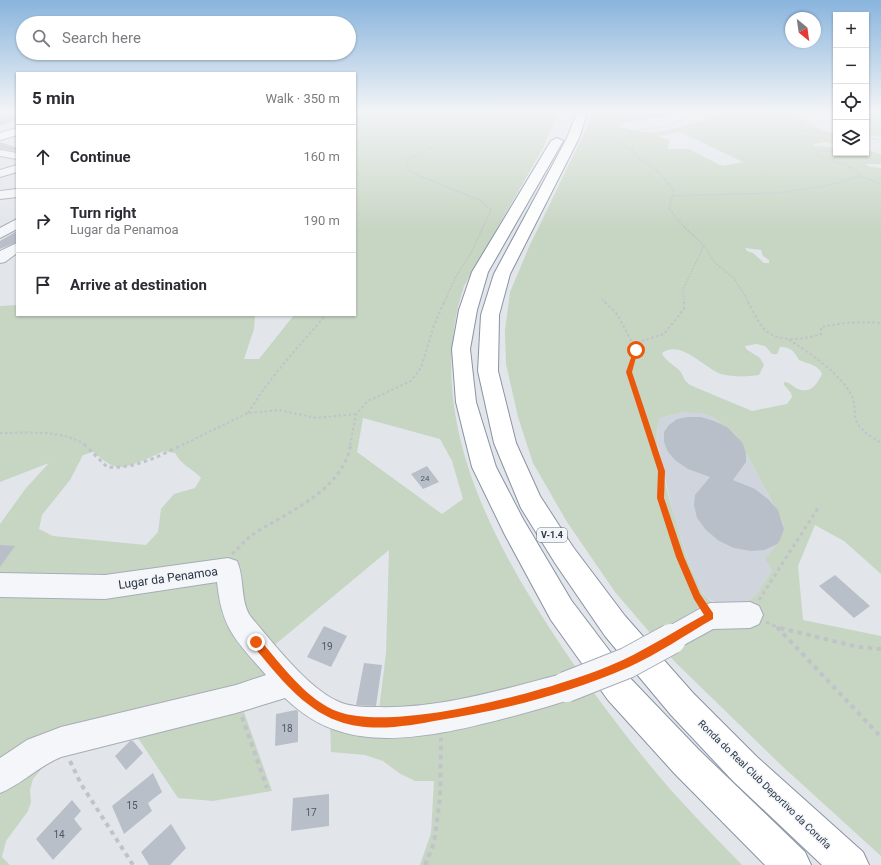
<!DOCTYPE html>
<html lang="en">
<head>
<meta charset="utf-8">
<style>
  :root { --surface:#fff; --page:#f2f2f3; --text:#2b2b33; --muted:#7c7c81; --line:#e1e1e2 }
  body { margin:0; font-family:Roboto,sans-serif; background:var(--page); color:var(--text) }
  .controls { position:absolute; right:12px; top:12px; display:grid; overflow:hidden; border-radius:0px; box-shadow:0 1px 3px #0004 }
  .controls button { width:36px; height:36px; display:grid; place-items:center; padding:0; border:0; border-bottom:1px solid var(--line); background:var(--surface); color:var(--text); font:20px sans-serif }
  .compass { position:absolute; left:785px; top:12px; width:36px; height:36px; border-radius:50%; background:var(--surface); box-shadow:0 1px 3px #0004; rotate:151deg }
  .stop { position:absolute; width:12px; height:12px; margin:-9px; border:3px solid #ea580c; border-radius:50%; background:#fff }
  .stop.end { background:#ea580c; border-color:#fff; box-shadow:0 1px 4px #0008 }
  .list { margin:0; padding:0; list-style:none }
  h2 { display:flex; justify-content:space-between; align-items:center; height:52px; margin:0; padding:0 16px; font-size:17px }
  h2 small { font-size:13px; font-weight:400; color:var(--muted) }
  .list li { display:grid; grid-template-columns:26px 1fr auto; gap:12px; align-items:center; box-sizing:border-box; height:64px; padding:0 16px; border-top:1px solid var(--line) }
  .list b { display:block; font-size:15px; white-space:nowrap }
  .list p { margin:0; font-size:13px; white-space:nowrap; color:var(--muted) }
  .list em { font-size:13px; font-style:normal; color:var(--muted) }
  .icon { flex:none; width:22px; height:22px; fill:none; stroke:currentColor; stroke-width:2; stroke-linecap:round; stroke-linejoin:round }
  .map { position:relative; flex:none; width:881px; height:865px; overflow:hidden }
  .search { position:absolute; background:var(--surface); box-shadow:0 1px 3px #0004; left:16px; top:16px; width:340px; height:44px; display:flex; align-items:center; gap:10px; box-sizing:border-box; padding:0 14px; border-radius:22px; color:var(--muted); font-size:15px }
  .panel { position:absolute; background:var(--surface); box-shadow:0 1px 3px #0004; left:16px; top:72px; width:340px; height:244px; border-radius:0px }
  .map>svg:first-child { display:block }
</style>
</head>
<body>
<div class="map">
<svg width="881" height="865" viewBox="0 0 881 865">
  <rect width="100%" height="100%" fill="#e2e6eb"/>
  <polygon fill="#d0d5dd" points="684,412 700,412 711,416 737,436 783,522 783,534 777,544 772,570 756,595 737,608 721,606 706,597 697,584 674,518 657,442 658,418"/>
  <g fill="#c7d5c3" fill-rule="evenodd">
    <path d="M355,110H559L543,148L464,286C422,415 492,542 562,647C595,696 631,744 670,789C693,815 718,840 742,865H420L431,833L434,781H415L399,773L383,761L365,755L331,752L330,724L291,697L244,712L272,791L213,801L178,798L124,717L44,766L33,779L30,790L31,802L28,811L6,841L2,857L10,865H0V524L26,488L49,463L0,482V306L17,305V315H255L254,329L244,359H259L294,315H355ZM363,418L440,439L452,461L463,499L442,514L357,452ZM164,451L175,453C183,467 191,467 201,478L195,488L174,494L161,509L158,532L146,545L53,536L39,529L42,515L70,480L83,455L93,452C100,457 109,466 118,467C128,468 154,456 164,451ZM389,550L386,653L379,710L330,706L271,648Z"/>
    <path d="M593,110H702L622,123L619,126C648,139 679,128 708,119L712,116L730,113L723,110H787L813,126L836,135V145L826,142L814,144V146L836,147V153H866V150L881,154V164H864L871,167L881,168V574L844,541L815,525L798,566L803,620L881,636V856L781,765L675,662L615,592L567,522L533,463L518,417L506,364L505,330L510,292L529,247L590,121ZM680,132L743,162H744L722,166L689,149H668L669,140L659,136ZM745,248L761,250L763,256L769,260V263H764L753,253L747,251ZM756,344L765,346L772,354H777L780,347C791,347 794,351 799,360C807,364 818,364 822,374C817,384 811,394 798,389C793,387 790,382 784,382V385L791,393L792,397L787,404L752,411L690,385C682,379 684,375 679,370C673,364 665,361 662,353C681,339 704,368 721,374C732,377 747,377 759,375L764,365L760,358L746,349L745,346ZM684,412L700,413L711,416L737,436L783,522C785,538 774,547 765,559L772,570L756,595L737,608C726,607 714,605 706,597C690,582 659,467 657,442C656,434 658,425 659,418Z"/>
    <polygon points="866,110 881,110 881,137 866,134"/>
  </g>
  <g fill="#b9bfc9">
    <polygon points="0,110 17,110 17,120 0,126"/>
    <polygon points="0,142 17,148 17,151 0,149"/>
    <polygon points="17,231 17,242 0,249 0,241"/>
    <polygon points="688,417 701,417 714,421 727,427 742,442 746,453 746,462 733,480 755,489 768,499 778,510 784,529 780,540 777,544 765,550 751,551 734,548 719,541 706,530 697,518 694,505 695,495 710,477 688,469 676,461 668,452 664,442 664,432 669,425 677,419"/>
    <polygon points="427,466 439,482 423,489 411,474"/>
    <polygon points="0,545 15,546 0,567"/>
    <polygon points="835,575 870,606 854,618 819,586"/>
    <polygon points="324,626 347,636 331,667 307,657"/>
    <polygon points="364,663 382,665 376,706 356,705"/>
    <polygon points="296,710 298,711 298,742 275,746 276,714"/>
    <polygon points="130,741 133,741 143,753 126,770 115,756"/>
    <polygon points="153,773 162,792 148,803 152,811 124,834 112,806"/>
    <polygon points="329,794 329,826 291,831 293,798"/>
    <polygon points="72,800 81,811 74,819 82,829 53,860 36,839"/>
    <polygon points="171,824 186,848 170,865 149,865 141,852"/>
  </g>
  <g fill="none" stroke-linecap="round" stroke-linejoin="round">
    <defs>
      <g id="minor">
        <polygon points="0,150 17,153 17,159 0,156"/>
        <polygon points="17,165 17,172 0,177 0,170"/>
        <polygon points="17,189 17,197 0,199 0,191"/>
        <polygon points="17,219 17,229 0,238 0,228"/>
        <polygon points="17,243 17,253 5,262 0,263 0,251"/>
        <path d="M228,558L237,561C245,579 240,602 251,617C273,643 307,687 337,701C349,707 364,707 376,707C440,709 504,689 566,673L576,677L580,687L576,697C558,704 539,709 521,714C468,728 392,749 339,731C318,725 301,713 285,698L236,713L61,757C39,766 22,784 0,793V758L27,740L61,727L236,685L266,675C236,640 222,630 217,582L105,599L0,597V573L105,575Z"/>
        <polygon points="750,602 759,606 763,615 759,624 750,628 713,629 671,652 662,648 658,639 662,630 710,603"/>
      </g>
      <polygon id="major" points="17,128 17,135 0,140 0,133"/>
      <g id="highway">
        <polygon points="578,110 588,110 579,138 510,274 499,315 498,371 516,443 540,496 573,547 625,616 693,693 757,757 863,852 869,865 822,865 733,781 671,715 605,636 555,563 521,508 494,443 478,371 481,315 494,274 567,138"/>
        <polygon points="557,138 563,141 488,272 477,310 470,349 476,402 496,467 523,519 571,600 630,678 699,750 805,852 811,865 765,865 675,774 608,700 551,620 505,535 472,467 456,402 452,349 459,310 472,272 551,141"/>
      </g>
    </defs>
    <use href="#minor" stroke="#a7adb6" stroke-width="2"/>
    <use href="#major" stroke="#a1aab8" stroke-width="2"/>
    <use href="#highway" stroke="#8893a3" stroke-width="2"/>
    <g stroke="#c0c3ca" stroke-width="1.5" stroke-dasharray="1.5 1.5" stroke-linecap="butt">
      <polyline points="606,110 608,119 602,129 604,134 633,151 641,160 660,173 674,191 669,209 683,226 704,245 714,262 734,278 749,303"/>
      <polyline points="767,110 769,113 764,116 766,118 810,133 836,134"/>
      <polyline points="464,128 503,122 523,110"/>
      <polyline points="355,129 400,116 425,112 424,110"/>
      <polyline points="866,138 881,140"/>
      <polyline points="633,150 631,131 669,126 691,115 709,110"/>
      <polyline points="836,151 818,151 818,155 857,170 860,176"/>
      <polyline points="672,196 777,193 830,185 860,176 881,184"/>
      <polyline points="602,299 606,303"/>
      <polyline points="444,303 455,278 471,253 491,210 479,200 413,173 406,167 407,160 455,135 465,127 457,110"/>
      <polyline points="684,303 683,290 704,245"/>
    </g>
    <g stroke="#c0c3ca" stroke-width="2" stroke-dasharray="2.5 2.5" stroke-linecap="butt">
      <polyline points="605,302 617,314 636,350 629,372 653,445"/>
      <path d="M748,302C753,311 758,322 764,329C778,343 804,340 821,334V327C841,323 861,321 881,323"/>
      <path d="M789,340C808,351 840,374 851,394C855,401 854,408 855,415C856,429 871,436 881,443"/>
      <polyline points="632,344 664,334 684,309 684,302"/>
      <path d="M248,413C270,377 298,347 326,315"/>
      <path d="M0,433C29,433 60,429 86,445"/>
      <polyline points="182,445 248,413 279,410 316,418 356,414"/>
      <polyline points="350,445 356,414 368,401 411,381 421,368 433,328 444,302"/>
    </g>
    <g stroke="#c0c3ca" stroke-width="3" stroke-dasharray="3.5 3.5" stroke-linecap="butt">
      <path d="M84,444L107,467C136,469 159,456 184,444"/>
      <polyline points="652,444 661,471 660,498 680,557 701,602"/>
      <path d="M232,554C239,548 245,540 252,535C288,511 342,492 351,444"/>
      <polyline points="759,600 818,508"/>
      <polyline points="766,622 779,628"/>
    </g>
    <g stroke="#c0c3ca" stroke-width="4" stroke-dasharray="4.5 4.5" stroke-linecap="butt">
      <polyline points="777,627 881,737"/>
      <polyline points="780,628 858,647 881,649"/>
      <polyline points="242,717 267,788"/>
      <polyline points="70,761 81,784 133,865"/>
      <polyline points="425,865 434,843 440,798 441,738"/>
    </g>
    <use href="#minor" fill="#f5f6f9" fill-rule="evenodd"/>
    <use href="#major" fill="#fff" fill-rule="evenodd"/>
    <use href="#highway" fill="#fff" fill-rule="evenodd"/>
    <defs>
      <polyline id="minor-bridge" points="566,687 627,663 671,639"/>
    </defs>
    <use href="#minor-bridge" stroke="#a7adb6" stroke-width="32" stroke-linecap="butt"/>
    <use href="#minor-bridge" stroke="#f5f6f9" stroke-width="30"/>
  </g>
  <linearGradient id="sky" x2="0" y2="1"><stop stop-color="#89b4dd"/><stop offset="0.48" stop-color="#f2f4f6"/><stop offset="1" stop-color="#f2f4f6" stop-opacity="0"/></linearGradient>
  <rect width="881" height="231" fill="url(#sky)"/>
  <path fill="#ea580c" d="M634,349L638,350L632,372L665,471L664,498L684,557L700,594L713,613V619C685,635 658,654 629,667C569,693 505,710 440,720C408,726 370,733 338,721C302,708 277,674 253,646V639H259C281,664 307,701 339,712C400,733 567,687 625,659C652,646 678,629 704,615L694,599L676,557L657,498L658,471L626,372Z"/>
  <g text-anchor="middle" stroke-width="3" stroke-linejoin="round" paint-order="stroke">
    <g font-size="8" fill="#4d5665">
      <text x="425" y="481">24</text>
    </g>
    <rect fill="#f2f5f8" stroke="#656d7a" stroke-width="1" x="537" y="528" width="30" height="14" rx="3"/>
    <g font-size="9" font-weight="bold" fill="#293344">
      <text x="552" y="538">V-1.4</text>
    </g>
    <g font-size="10" fill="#4d5665">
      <text x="327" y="650">19</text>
      <text x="287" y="732">18</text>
      <text x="132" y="809">15</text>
      <text x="311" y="816">17</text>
      <text x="59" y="838">14</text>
    </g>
    <g font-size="10" fill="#293344" stroke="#f2f5f8">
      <text transform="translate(765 784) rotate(44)" y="4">Ronda do Real Club Deportivo da Coruña</text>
    </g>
    <g font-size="12" fill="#293344" stroke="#f2f5f8">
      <text transform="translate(168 578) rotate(-8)" y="4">Lugar da Penamoa</text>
    </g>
  </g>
</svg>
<div class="controls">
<button>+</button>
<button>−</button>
<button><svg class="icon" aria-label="locate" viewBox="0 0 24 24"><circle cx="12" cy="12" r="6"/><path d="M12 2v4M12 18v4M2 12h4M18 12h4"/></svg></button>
<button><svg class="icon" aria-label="layers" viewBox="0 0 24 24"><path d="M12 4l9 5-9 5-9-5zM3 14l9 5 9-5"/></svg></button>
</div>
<svg class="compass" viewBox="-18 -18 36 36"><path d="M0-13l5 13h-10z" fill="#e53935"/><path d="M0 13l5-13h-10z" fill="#7c7c81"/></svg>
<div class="stop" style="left:636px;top:350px"></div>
<div class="stop end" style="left:256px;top:642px"></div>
<div class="search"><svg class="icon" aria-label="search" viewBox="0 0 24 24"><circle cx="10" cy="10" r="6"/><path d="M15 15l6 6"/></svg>Search here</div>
<section class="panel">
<h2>5 min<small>Walk · 350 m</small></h2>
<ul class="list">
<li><svg class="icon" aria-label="ahead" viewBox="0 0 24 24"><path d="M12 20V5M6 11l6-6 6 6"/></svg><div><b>Continue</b></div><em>160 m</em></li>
<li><svg class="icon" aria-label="right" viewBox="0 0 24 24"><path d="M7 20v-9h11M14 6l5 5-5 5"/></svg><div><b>Turn right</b><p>Lugar da Penamoa</p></div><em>190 m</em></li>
<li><svg class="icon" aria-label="arrive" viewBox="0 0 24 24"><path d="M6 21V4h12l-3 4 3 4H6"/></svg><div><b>Arrive at destination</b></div></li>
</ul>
</section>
</div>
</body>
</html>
